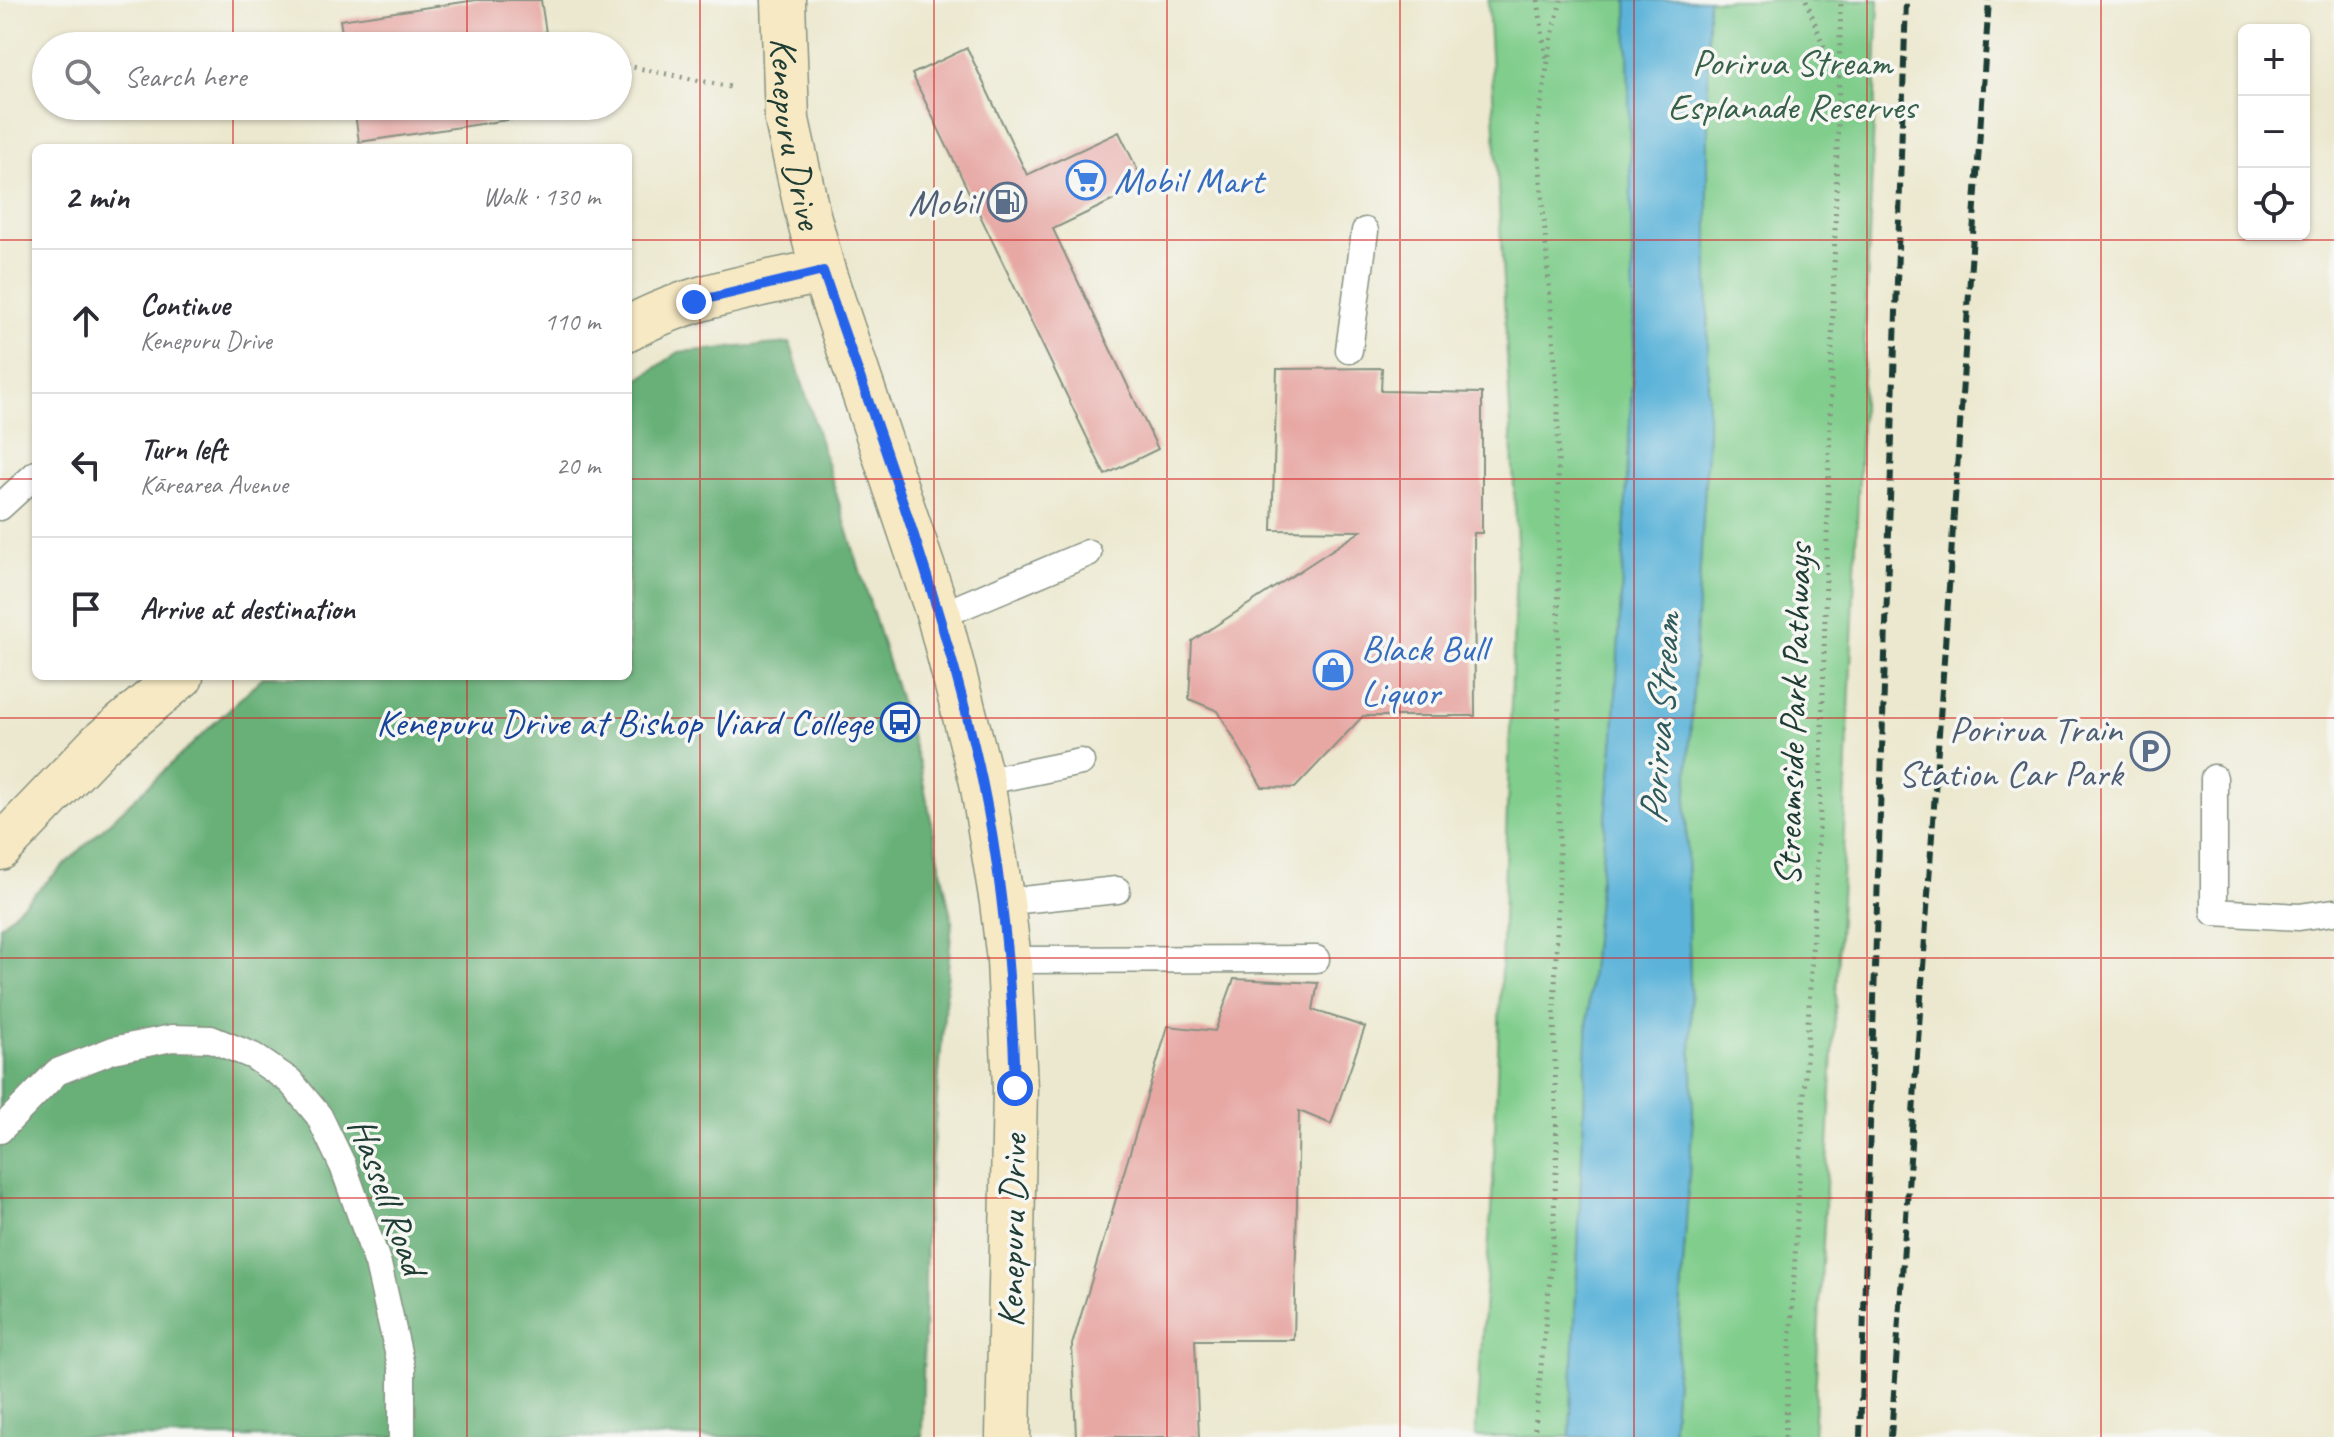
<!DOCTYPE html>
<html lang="en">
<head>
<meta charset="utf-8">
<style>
  :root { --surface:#fff; --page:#f2f2f3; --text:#2b2b33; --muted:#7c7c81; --line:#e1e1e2 }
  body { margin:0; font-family:Caveat,sans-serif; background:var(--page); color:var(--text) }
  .controls { position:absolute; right:24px; top:24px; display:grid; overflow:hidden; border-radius:12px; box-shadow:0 2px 6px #0004 }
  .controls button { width:72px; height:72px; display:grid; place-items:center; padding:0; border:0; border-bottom:2px solid var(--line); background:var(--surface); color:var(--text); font:40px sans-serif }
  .stop { position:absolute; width:24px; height:24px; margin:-18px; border:6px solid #2563eb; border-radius:50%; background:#fff }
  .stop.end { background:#2563eb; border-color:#fff; box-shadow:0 2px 8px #0008 }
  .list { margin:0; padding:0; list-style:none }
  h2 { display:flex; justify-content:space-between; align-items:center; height:104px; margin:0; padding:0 32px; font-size:34px }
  h2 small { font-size:26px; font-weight:400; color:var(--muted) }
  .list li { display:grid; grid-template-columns:52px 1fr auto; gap:24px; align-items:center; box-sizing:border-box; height:144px; padding:0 32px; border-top:2px solid var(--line) }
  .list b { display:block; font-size:30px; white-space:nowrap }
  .list p { margin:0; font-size:26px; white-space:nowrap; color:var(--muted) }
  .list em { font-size:26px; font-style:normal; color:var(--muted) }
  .icon { flex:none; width:44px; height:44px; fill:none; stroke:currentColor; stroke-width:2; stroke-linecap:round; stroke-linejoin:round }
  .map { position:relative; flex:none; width:2334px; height:1437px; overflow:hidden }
  .search { position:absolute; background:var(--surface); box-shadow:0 2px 6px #0004; left:32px; top:32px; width:600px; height:88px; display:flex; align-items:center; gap:20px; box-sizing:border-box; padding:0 28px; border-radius:44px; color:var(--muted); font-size:30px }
  .panel { position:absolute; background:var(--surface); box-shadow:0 2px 6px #0004; left:32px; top:144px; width:600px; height:536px; border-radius:12px }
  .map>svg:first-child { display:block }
</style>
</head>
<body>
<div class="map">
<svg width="2334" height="1437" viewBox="0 0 2334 1437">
  <rect width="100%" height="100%" fill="#f6f6f2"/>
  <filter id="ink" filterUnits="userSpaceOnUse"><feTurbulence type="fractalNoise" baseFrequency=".0125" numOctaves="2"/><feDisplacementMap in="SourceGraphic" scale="16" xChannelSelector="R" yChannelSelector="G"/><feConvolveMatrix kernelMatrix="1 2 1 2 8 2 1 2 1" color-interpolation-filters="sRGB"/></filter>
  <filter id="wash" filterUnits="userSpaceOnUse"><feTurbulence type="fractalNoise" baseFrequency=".006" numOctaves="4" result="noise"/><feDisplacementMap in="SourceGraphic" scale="32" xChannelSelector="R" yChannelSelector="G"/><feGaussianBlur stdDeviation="1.8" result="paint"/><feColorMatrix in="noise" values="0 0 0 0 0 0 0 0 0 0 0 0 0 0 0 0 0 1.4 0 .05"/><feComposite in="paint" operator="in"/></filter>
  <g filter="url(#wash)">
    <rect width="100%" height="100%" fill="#ece8cf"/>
    <!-- green -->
    <path fill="#80cd8c" stroke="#508560" stroke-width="2" d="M1488,0H1627L1634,345L1614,735L1589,992L1570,1437H1475L1493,1183L1517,542Z
      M1708,0H1879L1842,878L1813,1437H1672L1693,1114L1686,808L1708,431Z"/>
    <!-- forest -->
    <path fill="#68b078" stroke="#447656" stroke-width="2" d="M790,343L920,766L952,922L926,1227L922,1437H0V926L264,676H628V387L679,352Z"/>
    <!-- water -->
    <path fill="#5cb3d9" stroke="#3e7886" stroke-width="2" d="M1627,0H1708V431L1686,808L1693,1114L1672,1437H1570L1589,992L1614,735L1634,345Z"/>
    <g id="blocks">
      <!-- building -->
      <path fill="#e7a8a4" d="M477,0H541L548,46H344L340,20Z
        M967,48L1027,175L1119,132L1145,185L1053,229L1158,449L1105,475L912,74Z
        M354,106H539L526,108L528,117L359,142Z
        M1382,368L1381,391L1482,393V533H1474L1475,716H1363L1295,788L1262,787L1218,711L1189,699L1192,641L1361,531L1272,530L1277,369Z
        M1234,979L1318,983L1313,1010L1365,1027L1331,1124L1299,1111L1294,1340H1195L1199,1437H1076L1072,1345L1168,1026L1215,1031Z"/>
    </g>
  </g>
  <g filter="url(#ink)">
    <use href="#blocks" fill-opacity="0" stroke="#869282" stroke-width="2"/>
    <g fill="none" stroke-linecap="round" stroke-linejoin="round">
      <!-- lane casing -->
      <g stroke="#869282" stroke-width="29">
        <path id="lane" d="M1349,350L1365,231
          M0,507L36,474
          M939,616L1088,553
          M2214,778V912L2299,917L2334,912
          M982,782L1081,762
          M1002,902L1117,890
          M1009,960L1316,959
          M0,1130L57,1072L113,1050L172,1038L211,1039L253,1056L290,1081L319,1116L343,1166L378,1264L402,1370V1437"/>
      </g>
      <!-- secondary casing -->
      <g stroke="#869282" stroke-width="47">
        <g id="secondary">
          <path id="s1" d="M783,0L787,120L807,211L823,271L939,616L982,782L1002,902L1009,960L1015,1088L1008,1437"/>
          <path d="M628,329C686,296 758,285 823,271"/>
          <path d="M0,848L100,744L181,676"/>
        </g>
      </g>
      <!-- path -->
      <path stroke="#869282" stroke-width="5" stroke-dasharray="2 6" stroke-linecap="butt" d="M1538,0L1546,60
        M1806,0L1837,81
        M618,64L735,88
        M1534,1437L1552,1257L1557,1150L1554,1017L1559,872L1558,401L1537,129L1552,36L1561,0
        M1785,1437L1820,808L1841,0"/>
      <!-- lane -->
      <use href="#lane" stroke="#fff" stroke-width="26"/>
      <!-- secondary -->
      <use href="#secondary" stroke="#f7e9c3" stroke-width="44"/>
      <!-- rail -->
      <path stroke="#1f3d34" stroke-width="6" stroke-dasharray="12 6" stroke-linecap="butt" d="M1860,1437L1906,0
        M1891,1437L1989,0"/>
    </g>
  </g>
  <g fill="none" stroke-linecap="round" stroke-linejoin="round" filter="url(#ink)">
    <!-- route -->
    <path stroke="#2563eb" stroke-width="10" d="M694,302L823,271C881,439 944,606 982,780C1003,881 1012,985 1015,1088"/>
  </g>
  <!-- grid -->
  <path fill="none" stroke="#d62828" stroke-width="2" stroke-opacity="0.55" d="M233,0V46M467,0V46M700,0V1437M934,0V1437M1167,0V1437M1400,0V1437M1634,0V1437M1867,0V1437M2101,0V1437M233,106V148M467,106V148M0,240H36M628,240H2334M0,479H36M628,479H2334M233,676V1437M467,676V1437M0,718H2334M0,958H2334M0,1198H2334"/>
  <!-- icons -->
  <defs>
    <g id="supermarket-ring" transform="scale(2)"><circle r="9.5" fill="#f6f6f2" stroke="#3f7fe0" stroke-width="1.5"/><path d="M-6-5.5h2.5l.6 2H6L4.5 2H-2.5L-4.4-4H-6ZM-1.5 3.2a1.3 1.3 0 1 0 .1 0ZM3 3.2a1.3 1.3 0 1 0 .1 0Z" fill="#3f7fe0"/></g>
    <g id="fuel-ring" transform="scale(2)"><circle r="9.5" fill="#f6f6f2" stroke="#5c6f8a" stroke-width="1.5"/><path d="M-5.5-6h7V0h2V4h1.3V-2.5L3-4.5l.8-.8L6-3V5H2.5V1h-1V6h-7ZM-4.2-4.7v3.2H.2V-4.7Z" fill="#5c6f8a"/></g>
    <g id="shop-ring" transform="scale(2)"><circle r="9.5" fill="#f6f6f2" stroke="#3f7fe0" stroke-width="1.5"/><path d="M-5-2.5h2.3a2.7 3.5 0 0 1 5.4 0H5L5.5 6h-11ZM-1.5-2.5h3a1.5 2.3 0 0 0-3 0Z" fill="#3f7fe0"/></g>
    <g id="bus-ring" transform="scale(2)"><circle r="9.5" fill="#f6f6f2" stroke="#1a4fb4" stroke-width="1.5"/><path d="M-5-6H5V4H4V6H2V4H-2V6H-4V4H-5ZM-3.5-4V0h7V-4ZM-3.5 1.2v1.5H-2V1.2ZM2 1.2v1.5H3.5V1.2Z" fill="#1a4fb4"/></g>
    <g id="parking-ring" transform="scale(2)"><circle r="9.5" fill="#f6f6f2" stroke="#5c6f8a" stroke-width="1.5"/><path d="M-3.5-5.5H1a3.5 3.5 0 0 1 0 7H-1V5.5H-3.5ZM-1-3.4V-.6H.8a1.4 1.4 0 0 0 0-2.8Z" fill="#5c6f8a"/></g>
  </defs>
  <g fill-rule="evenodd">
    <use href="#supermarket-ring" x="1086" y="180"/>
    <use href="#fuel-ring" x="1007" y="202"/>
    <use href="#shop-ring" x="1333" y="670"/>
    <use href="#bus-ring" x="900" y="722"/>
    <use href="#parking-ring" x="2150" y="751"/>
  </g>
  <g text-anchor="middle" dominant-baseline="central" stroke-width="7" stroke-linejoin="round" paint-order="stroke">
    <!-- park labels -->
    <g font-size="38" fill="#37614a" stroke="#f6f6f2">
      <text x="1792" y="62">Porirua Stream<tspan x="1792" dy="44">Esplanade Reserves</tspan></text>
    </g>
    <!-- street labels -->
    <g font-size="38" fill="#1f3d34" stroke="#f6f6f2">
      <text stroke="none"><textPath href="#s1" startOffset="134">Kenepuru Drive</textPath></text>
      <text transform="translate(1793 715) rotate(-88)">Streamside Park Pathways</text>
      <text transform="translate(388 1196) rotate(70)">Hassell Road</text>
      <text transform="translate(1012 1231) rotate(-89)">Kenepuru Drive</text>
    </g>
    <!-- shop labels -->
    <g font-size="38" fill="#366cbe" stroke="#f6f6f2" text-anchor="start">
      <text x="1114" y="180">Mobil Mart</text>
      <text x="1361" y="648">Black Bull<tspan x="1361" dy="44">Liquor</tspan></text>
    </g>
    <!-- service labels -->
    <g font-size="38" fill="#4e5e75" stroke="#f6f6f2" text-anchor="end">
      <text x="979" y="202">Mobil</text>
      <text x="2122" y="729">Porirua Train<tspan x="2122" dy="44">Station Car Park</tspan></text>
    </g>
    <!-- transit labels -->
    <g font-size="38" fill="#164399" stroke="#f6f6f2" text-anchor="end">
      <text x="872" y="722">Kenepuru Drive at Bishop Viard College</text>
    </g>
    <!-- water labels -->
    <g font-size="40" font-style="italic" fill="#2e5a5d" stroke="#f6f6f2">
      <text transform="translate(1660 719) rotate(-86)">Porirua Stream</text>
    </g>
  </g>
</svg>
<div class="controls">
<button>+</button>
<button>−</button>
<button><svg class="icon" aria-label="locate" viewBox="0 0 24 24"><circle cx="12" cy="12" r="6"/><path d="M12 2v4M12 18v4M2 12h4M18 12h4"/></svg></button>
</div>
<div class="stop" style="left:1015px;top:1088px"></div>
<div class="stop end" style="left:694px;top:302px"></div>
<div class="search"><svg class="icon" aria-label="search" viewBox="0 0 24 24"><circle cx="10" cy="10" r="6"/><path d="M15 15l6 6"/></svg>Search here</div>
<section class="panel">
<h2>2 min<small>Walk · 130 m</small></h2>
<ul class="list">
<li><svg class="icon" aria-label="ahead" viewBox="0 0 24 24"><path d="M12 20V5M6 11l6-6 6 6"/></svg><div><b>Continue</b><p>Kenepuru Drive</p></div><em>110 m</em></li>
<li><svg class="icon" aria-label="left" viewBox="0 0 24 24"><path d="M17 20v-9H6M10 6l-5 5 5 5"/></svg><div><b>Turn left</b><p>Kārearea Avenue</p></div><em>20 m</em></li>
<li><svg class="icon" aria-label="arrive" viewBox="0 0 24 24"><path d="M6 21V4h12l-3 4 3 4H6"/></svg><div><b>Arrive at destination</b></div></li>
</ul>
</section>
</div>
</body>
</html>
